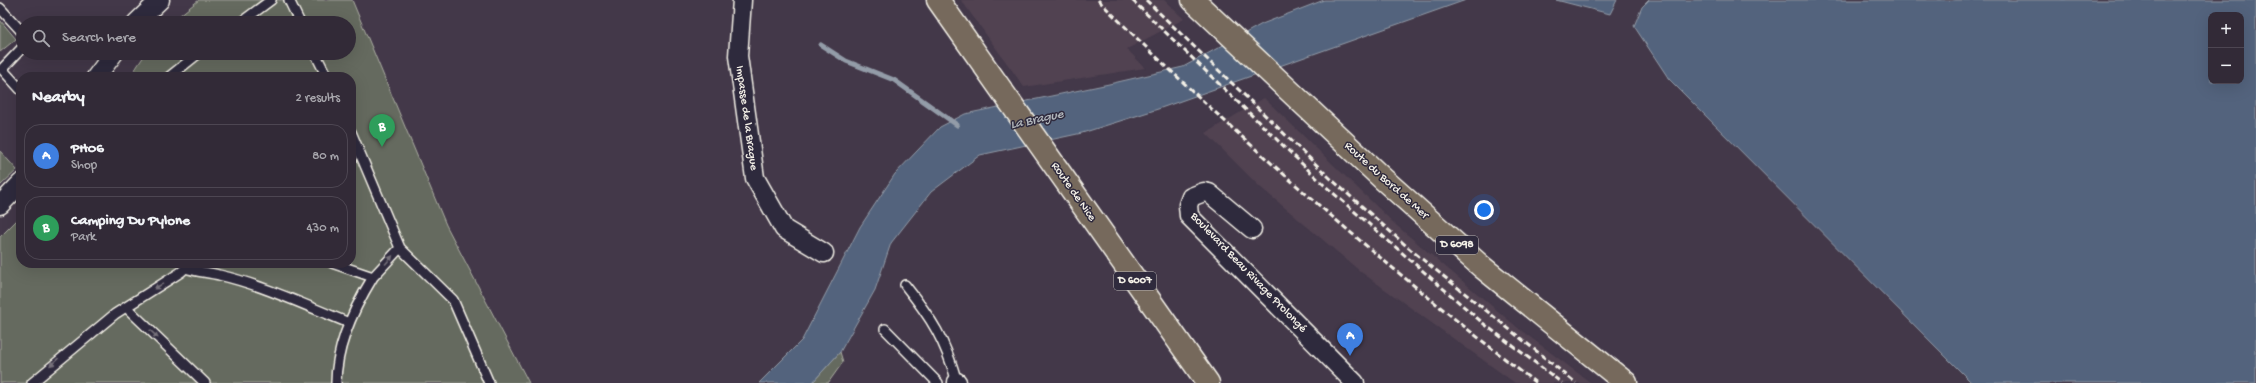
<!DOCTYPE html>
<html lang="en">
<head>
<meta charset="utf-8">
<style>
  :root { --surface:#322a37; --page:#3a323f; --text:#f1f3f6; --muted:#a8a7ad; --line:#4d4652; --accent:#ff9aa2 }
  body { margin:0; font-family:"Gochi Hand",sans-serif; background:var(--page); color:var(--text) }
  .controls { position:absolute; right:12px; top:12px; display:grid; overflow:hidden; border-radius:8px; box-shadow:0 4px 16px #0002 }
  .controls button { width:36px; height:36px; display:grid; place-items:center; padding:0; border:0; border-bottom:1px solid var(--line); background:var(--surface); color:var(--text); font:20px sans-serif }
  .you { position:absolute; left:1484px; top:210px; width:14px; height:14px; margin:-10px; border:3px solid #fff; border-radius:50%; background:#1a73e8; box-shadow:0 0 0 6px #1a73e833 }
  .badge { display:grid; place-items:center; width:26px; height:26px; border-radius:50%; background:var(--accent); color:#fff; font-size:13px; font-weight:700 }
  .pin { position:absolute; translate:-50% -33px; filter:drop-shadow(0 1px 2px #0008) }
  .pin::after { content:''; position:absolute; top:21px; width:14px; height:12px; background:inherit; clip-path:polygon(0 0,100% 0,50% 100%) }
  .list { margin:0; padding:0; list-style:none }
  h2 { display:flex; justify-content:space-between; align-items:center; height:52px; margin:0; padding:0 16px; font-size:17px }
  h2 small { font-size:13px; font-weight:400; color:var(--muted) }
  .list li { display:grid; grid-template-columns:26px 1fr auto; gap:12px; align-items:center; box-sizing:border-box; height:64px; margin:0 8px 8px; padding:0 8px; border:1px solid var(--line); border-radius:16px }
  .list b { display:block; font-size:15px; white-space:nowrap }
  .list p { margin:0; font-size:13px; white-space:nowrap; color:var(--muted) }
  .list em { font-size:13px; font-style:normal; color:var(--muted) }
  .icon { flex:none; width:22px; height:22px; fill:none; stroke:currentColor; stroke-width:2; stroke-linecap:round; stroke-linejoin:round }
  .map { position:relative; flex:none; width:2256px; height:383px; overflow:hidden }
  .search { position:absolute; background:var(--surface); box-shadow:0 4px 16px #0002; left:16px; top:16px; width:340px; height:44px; display:flex; align-items:center; gap:10px; box-sizing:border-box; padding:0 14px; border-radius:22px; color:var(--muted); font-size:15px }
  .panel { position:absolute; background:var(--surface); box-shadow:0 4px 16px #0002; left:16px; top:72px; width:340px; height:196px; border-radius:16px }
  .map>svg:first-child { display:block }
</style>
</head>
<body>
<div class="map">
<svg width="2256" height="383" viewBox="0 0 2256 383">
  <rect width="100%" height="100%" fill="#433849"/>
  <filter id="ink" filterUnits="userSpaceOnUse"><feTurbulence type="fractalNoise" baseFrequency=".025" numOctaves="2"/><feDisplacementMap in="SourceGraphic" scale="8" xChannelSelector="R" yChannelSelector="G"/><feConvolveMatrix kernelMatrix="1 2 1 2 8 2 1 2 1" color-interpolation-filters="sRGB"/></filter>
  <g filter="url(#ink)">
    <!-- built -->
    <path fill="#514251" d="M961,0H1164L1184,19L1127,49L1145,68L1024,87Z
      M1264,98L1397,226L1518,328L1591,383H1515L1361,272L1259,186L1206,133Z"/>
    <!-- green -->
    <path fill="#656b5e" stroke="#acaea3" d="M199,0H352L446,225L529,383H0V237L21,216V263H351V77H130L146,53H349V23H170Z
      M0,20L16,39L0,52Z
      M0,151L17,170L0,186Z
      M840,352L843,362L828,383H812Z"/>
    <!-- water -->
    <path fill="#52637d" stroke="#939ca8" fill-rule="evenodd" d="M1324,0H1466L1158,109L1082,133L980,155L931,192L891,243L875,290L840,352L812,383H759L802,340L860,227L895,174L940,127L965,114L1109,84L1183,67L1262,24Z
      M1556,0H1617L1610,14Z
      M1649,0H2256V383H1972L1669,79L1634,26L1642,7ZM2211,15H2241V81H2211Z"/>
    <g fill="none" stroke-linecap="round" stroke-linejoin="round">
      <!-- stream -->
      <path stroke="#939ca8" stroke-width="5" d="M821,45L846,61L894,80L957,125"/>
      <!-- service casing -->
      <g stroke="#f4f1e8" stroke-width="12">
        <path id="service" d="M289,0L300,23
          M0,8L23,33
          M240,23L271,0
          M315,53L327,77
          M169,77L199,53
          M21,90L2,69L23,47
          M400,248L453,300L489,383
          M332,263L373,277L400,248L351,132
          M186,268C197,272 208,272 219,275C263,285 307,306 349,323
          M905,285C932,319 945,340 957,382L955,383
          M126,307L205,383
          M885,329L938,383
          M32,383L115,314L181,272L191,263
          M336,383C336,346 354,308 373,277"/>
      </g>
      <!-- minor casing -->
      <g stroke="#f4f1e8" stroke-width="21">
        <path id="minor" d="M742,0L738,56L755,178L784,229L824,253
          M136,23L160,0
          M96,77L114,53
          M0,205L21,183
          M1252,229L1209,193L1204,192L1191,197L1188,205L1189,216L1355,383
          M957,382V383"/>
      </g>
      <!-- primary casing -->
      <g stroke="#f4f1e8" stroke-width="25">
        <path id="primary" d="M938,0L1208,383
          M1193,0L1382,178L1482,267L1626,383"/>
      </g>
      <!-- service -->
      <use href="#service" stroke="#2f2a3d" stroke-width="9"/>
      <!-- minor -->
      <use href="#minor" stroke="#2f2a3d" stroke-width="18"/>
      <!-- primary -->
      <use href="#primary" stroke="#76695c" stroke-width="22"/>
      <!-- rail -->
      <path stroke="#f4f1e8" stroke-width="3" stroke-dasharray="6 3" stroke-linecap="butt" d="M1098,0C1236,137 1382,264 1536,383
        M1132,0L1324,185L1484,324L1562,383
        M1146,0L1330,178L1411,250L1576,383"/>
    </g>
    <!-- one-way arrows -->
    <defs><path id="oneway-solid" d="M-6-.8H1V-3.2L6.5 0L1 3.2V.8H-6Z"/></defs>
    <g fill="#747079">
      <use href="#oneway-solid" transform="translate(389 260) rotate(-49)"/>
      <use href="#oneway-solid" transform="translate(159 286) rotate(148)"/>
      <use href="#oneway-solid" transform="translate(154 334) rotate(44)"/>
      <use href="#oneway-solid" transform="translate(54 362) rotate(139)"/>
    </g>
  </g>
  <g text-anchor="middle" dominant-baseline="central" stroke-width="3" stroke-linejoin="round" paint-order="stroke">
    <!-- shield labels -->
    <g fill="#2f2a3d" stroke="#b9b5b5" stroke-width="1">
      <rect x="1436" y="236" width="42" height="18" rx="3"/>
      <rect x="1114" y="272" width="42" height="18" rx="3"/>
    </g>
    <g font-size="11" font-weight="bold" fill="#f4f1e8">
      <text x="1457" y="245">D 6098</text>
      <text x="1135" y="281">D 6007</text>
    </g>
    <!-- street labels -->
    <g font-size="12" fill="#f4f1e8" stroke="#2f2a3d">
      <text transform="translate(746 118) rotate(82)">Impasse de la Brague</text>
      <text transform="translate(1386 181) rotate(42)">Route du Bord de Mer</text>
      <text transform="translate(1073 192) rotate(55)">Route de Nice</text>
      <text transform="translate(1248 273) rotate(46)">Boulevard Beau Rivage Prolongé</text>
    </g>
    <!-- water labels -->
    <g font-size="13" font-style="italic" fill="#b3b8bd" stroke="#2f2a3d">
      <text transform="translate(1037 120) rotate(-12)">La Brague</text>
    </g>
  </g>
</svg>
<div class="controls">
<button>+</button>
<button>−</button>
</div>
<div class="you"></div>
<div class="pin badge" style="left:1350px;top:356px;background:#3f7fe0">A</div>
<div class="pin badge" style="left:382px;top:147px;background:#2e9e5b">B</div>
<div class="search"><svg class="icon" aria-label="search" viewBox="0 0 24 24"><circle cx="10" cy="10" r="6"/><path d="M15 15l6 6"/></svg>Search here</div>
<section class="panel">
<h2>Nearby<small>2 results</small></h2>
<ul class="list">
<li><span class="badge" style="background:#3f7fe0">A</span><div><b>PH06</b><p>Shop</p></div><em>80 m</em></li>
<li><span class="badge" style="background:#2e9e5b">B</span><div><b>Camping Du Pylone</b><p>Park</p></div><em>430 m</em></li>
</ul>
</section>
</div>
</body>
</html>
